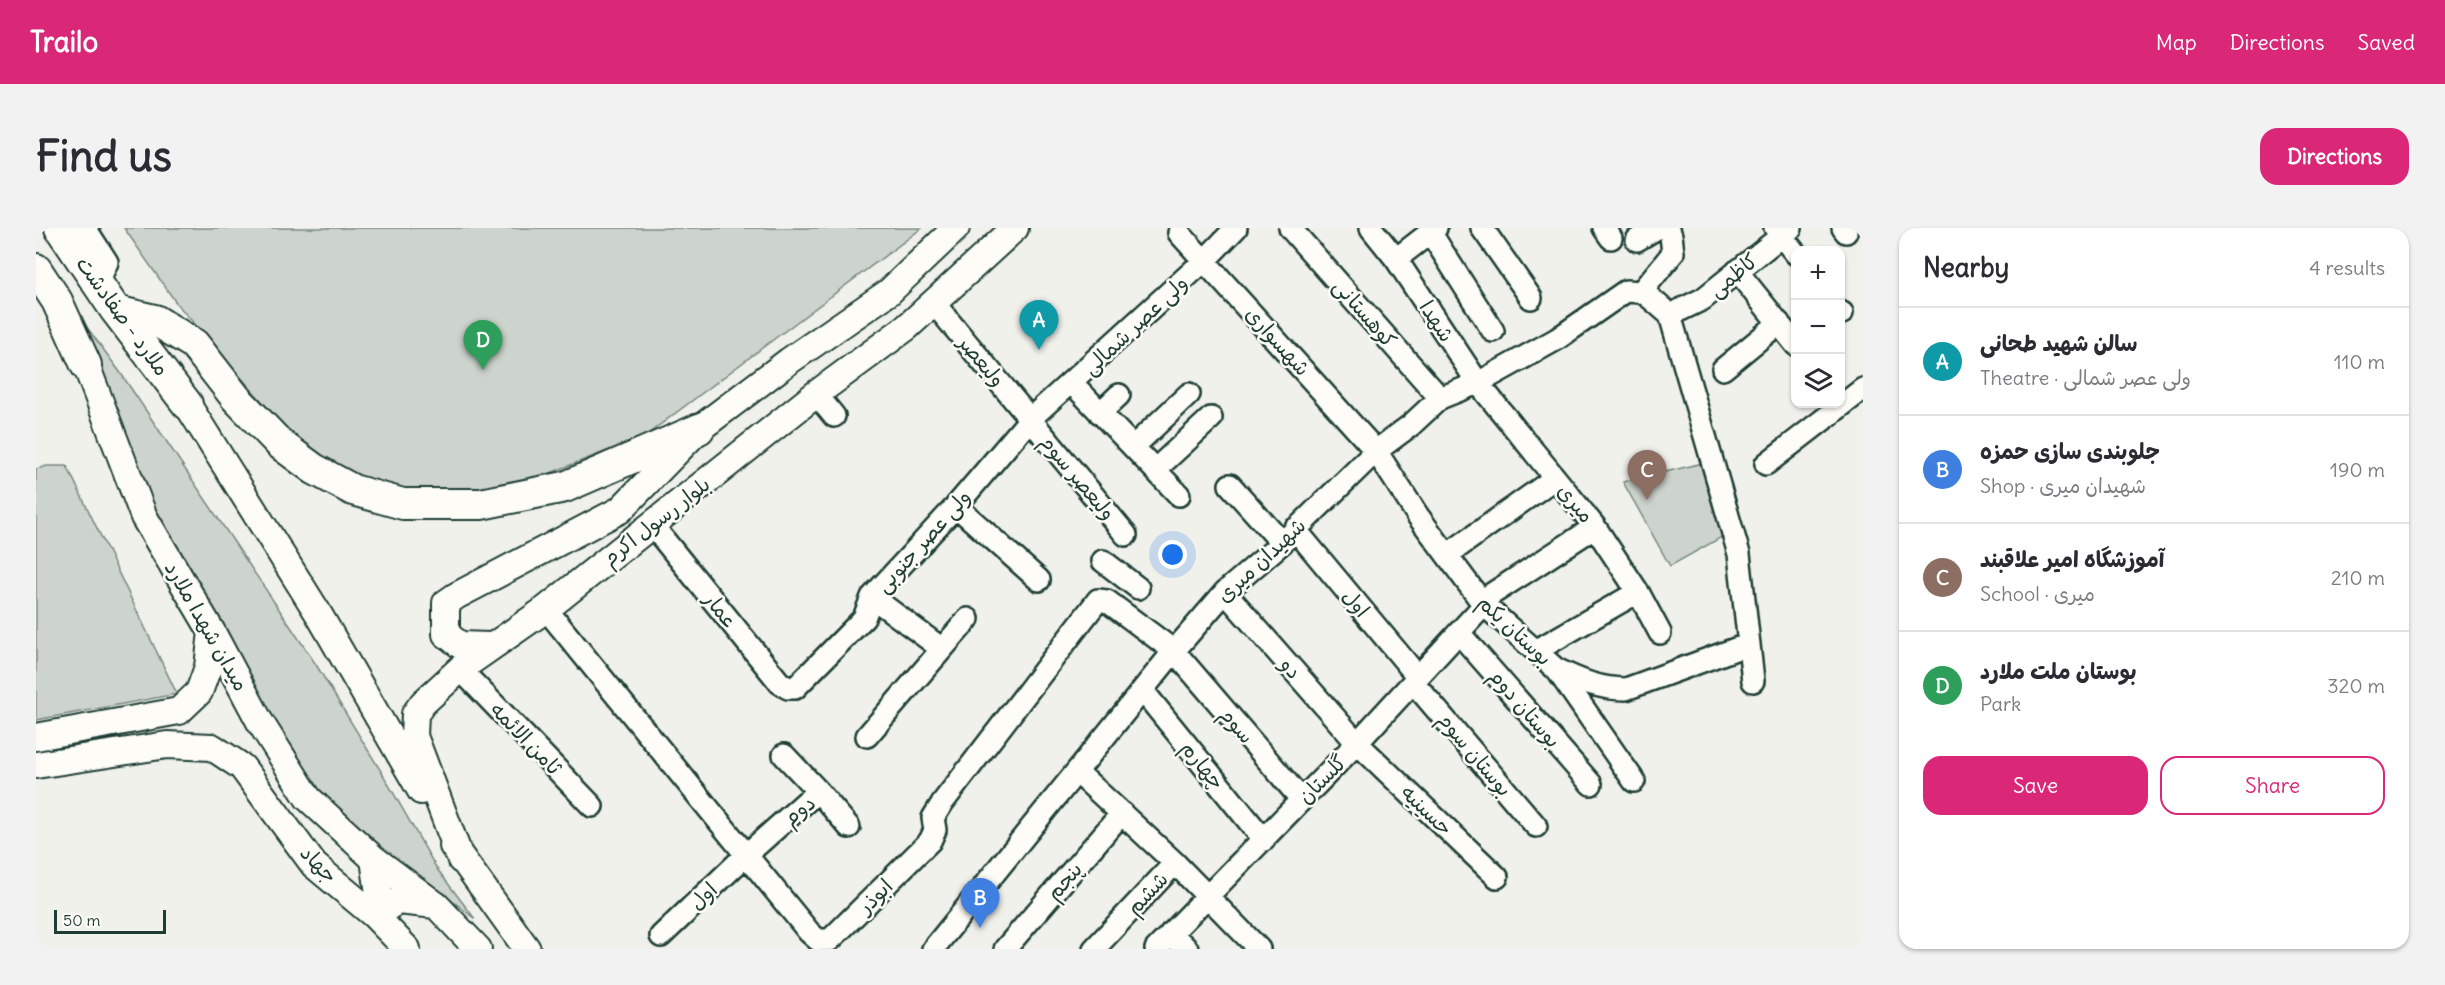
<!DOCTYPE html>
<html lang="en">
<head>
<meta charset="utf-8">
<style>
  :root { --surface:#fff; --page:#f2f2f3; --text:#2b2b33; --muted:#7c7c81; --line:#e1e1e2; --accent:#db2777 }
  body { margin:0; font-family:Delius,"Playpen Sans Arabic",sans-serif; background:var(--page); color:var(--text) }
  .controls { position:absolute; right:18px; top:18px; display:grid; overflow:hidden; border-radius:12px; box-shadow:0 2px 4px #0004 }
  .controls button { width:54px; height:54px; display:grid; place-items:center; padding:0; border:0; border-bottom:2px solid var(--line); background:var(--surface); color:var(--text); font:30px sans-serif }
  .scale { position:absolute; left:18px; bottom:15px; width:112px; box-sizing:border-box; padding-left:6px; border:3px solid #1f3d34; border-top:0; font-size:16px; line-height:21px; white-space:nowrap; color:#1f3d34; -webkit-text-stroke:4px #fdfcf7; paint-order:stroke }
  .you { position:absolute; left:1137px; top:327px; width:21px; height:21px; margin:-15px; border:4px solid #fff; border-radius:50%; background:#1a73e8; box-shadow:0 0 0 9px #1a73e833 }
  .badge { display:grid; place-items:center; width:39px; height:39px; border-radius:50%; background:var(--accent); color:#fff; font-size:20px; font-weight:700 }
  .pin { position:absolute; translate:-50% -50px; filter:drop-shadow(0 2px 3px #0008) }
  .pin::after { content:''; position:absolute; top:32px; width:21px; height:18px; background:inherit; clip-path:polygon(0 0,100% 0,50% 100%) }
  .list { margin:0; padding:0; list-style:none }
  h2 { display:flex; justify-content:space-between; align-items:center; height:78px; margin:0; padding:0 24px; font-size:26px }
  h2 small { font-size:20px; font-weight:400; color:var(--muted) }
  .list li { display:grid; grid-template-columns:39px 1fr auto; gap:18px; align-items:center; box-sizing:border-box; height:108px; padding:0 24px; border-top:2px solid var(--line) }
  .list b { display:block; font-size:22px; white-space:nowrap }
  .list p { margin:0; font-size:20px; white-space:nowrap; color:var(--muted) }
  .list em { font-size:20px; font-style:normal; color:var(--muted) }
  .actions { display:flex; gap:12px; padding:18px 24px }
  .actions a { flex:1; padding:14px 0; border:2px solid var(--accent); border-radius:18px; text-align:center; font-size:21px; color:var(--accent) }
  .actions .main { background:var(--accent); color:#fff }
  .icon { flex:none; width:33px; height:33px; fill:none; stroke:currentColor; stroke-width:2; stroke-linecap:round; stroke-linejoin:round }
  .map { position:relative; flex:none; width:1827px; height:721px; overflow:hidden; border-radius:18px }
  header { display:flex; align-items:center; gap:36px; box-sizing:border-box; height:84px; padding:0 30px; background:var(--accent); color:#fff }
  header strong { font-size:28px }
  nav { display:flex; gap:33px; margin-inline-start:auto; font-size:21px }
  .intro { display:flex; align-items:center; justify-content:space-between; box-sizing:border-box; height:144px; padding:0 36px }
  h1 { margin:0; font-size:42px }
  .button { padding:15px 27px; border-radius:18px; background:var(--accent); color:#fff; font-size:21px; font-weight:700 }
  main { display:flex; gap:36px; padding:0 36px }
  aside { flex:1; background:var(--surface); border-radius:18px; box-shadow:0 2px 4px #0004 }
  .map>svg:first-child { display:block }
</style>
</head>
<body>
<header>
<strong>Trailo</strong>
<nav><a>Map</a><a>Directions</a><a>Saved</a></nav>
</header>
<div class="intro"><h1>Find us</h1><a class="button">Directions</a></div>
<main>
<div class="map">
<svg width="1827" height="721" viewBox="0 0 1827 721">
  <rect width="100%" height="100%" fill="#f0f1eb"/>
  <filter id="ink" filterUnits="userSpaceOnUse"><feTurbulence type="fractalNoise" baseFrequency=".0167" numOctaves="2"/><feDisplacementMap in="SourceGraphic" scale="12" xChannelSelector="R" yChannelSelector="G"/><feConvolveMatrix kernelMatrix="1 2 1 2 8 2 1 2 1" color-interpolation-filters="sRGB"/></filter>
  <g filter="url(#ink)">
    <!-- green -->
    <path fill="#cdd3cd" stroke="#768880" stroke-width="1.5" d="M88,0H886L609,208L481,258L396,270L345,262L271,225L141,76Z
      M36,79L84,144L279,435L346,545L401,641L439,691L394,655L332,615L278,566L114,286Z
      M1667,235L1686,309L1634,338L1587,254Z
      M11,238H31L141,466L0,492V241Z"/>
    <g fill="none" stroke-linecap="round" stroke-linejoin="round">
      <!-- minor casing -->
      <g stroke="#1f3d34" stroke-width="26">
        <path id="minor" d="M49,0L71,34L62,55
          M1254,0L1404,170
          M1335,0L1360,31L1442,155L1559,299L1602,364L1624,405
          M1446,0L1495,70
          M1568,0L1575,10
          M1739,0L1760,26
          M1807,0L1810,4
          M1394,4L1457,103
          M1143,5L1340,223L1382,288L1448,377L1521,442L1598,553
          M1601,12L1621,0
          M1360,31L1400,0
          M1701,43L1760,117
          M1605,64L1637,25L1635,7L1630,0
          M897,74L1090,307
          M1804,84L1806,85
          M1634,87L1703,326L1717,453
          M1634,87L1667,71L1755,0
          M1687,141L1743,95
          M1036,155L1143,267
          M780,166L798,188
          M1064,185L1083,167
          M1097,219L1153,166
          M1730,236L1827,161
          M1119,242L1175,190
          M1194,257L1246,315
          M920,278L1003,352
          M616,297L744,455L752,460H759L828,390L836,369L920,278L994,191L1169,32L1200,0
          M1259,301L1382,449
          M1411,327L1519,250
          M1067,333L1102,360
          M1189,364L1321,515L1461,649
          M836,369L906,421
          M1445,373L1559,299
          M510,381L773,704L782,712H794L894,613L899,602L897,590L907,574L1062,372L1071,373L1138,423L1265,571
          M1423,405L1555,556
          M1501,422L1602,364
          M424,441L556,578
          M1522,442C1545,453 1564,461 1590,461L1713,416
          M1377,454L1500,598
          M1107,463L1228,612
          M831,508L932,391
          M748,527L782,563
          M1041,544L1139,635L1223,721
          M1135,705L1151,721
          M625,708L710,627L782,563L813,599
          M897,721L1138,423L1189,364L1246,315L1340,223L1375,197L1404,170L1442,155L1521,111L1590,63L1605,64L1612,68L1634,87
          M969,721L1086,585
          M1058,721L1139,635
          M1120,721L1321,515L1448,377"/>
      </g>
      <!-- major casing -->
      <g stroke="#1f3d34" stroke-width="30">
        <path id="major" d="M50,137L108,289L176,404L224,494L272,570L338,631L401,678L442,721
          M151,176L282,385L385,563
          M454,418L424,417L410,406V375L420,368L584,282L663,201L753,133L853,64L920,0
          M0,509L143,483L163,464L172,439L176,404
          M0,537L131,517L176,519L206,539L278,637L338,687L371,721
          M417,618L491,721
          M338,631L343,666L338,687
          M425,632L378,508L379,486L387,475L424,441L510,381L780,166L871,99L979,0
          M338,687L362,673L400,677"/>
      </g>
      <!-- highway casing -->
      <g stroke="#1f3d34" stroke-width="34">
        <path id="highway" d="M24,0L80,83L151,176
          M0,41L21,73L50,137
          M80,83L119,92L158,116L200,170L244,216L278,241L317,262L367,276H445L529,259L663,201"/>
      </g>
      <!-- minor -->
      <use href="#minor" stroke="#fdfcf7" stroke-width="21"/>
      <!-- major -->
      <use href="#major" stroke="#fdfcf7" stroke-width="26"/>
      <!-- highway -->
      <use href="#highway" stroke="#fdfcf7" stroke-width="30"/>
    </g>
  </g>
  <g text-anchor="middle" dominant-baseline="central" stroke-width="5" stroke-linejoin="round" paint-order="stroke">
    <!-- street labels -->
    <g font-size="21" fill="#1f3d34" stroke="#fdfcf7">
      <text transform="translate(1697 47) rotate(-39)">کاظمی</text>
      <text transform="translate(1329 85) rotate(49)">کوهستانی</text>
      <text transform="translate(87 88) rotate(54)">ملارد - صفادشت</text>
      <text transform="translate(1401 93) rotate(57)">شهدا</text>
      <text transform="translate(1099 97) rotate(-43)">ولی عصر شمالی</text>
      <text transform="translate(1242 113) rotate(48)">شهسواری</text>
      <text transform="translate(946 133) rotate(50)">ولیعصر</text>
      <text transform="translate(1042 249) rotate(50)">ولیعصر سوم</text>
      <text transform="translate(1540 275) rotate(50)">میری</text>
      <text transform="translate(620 293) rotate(-38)">بلوار رسول اکرم</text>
      <text transform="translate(887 313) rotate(-48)">ولی عصر جنوبی</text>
      <text transform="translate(1225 332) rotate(-43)">شهیدان میری</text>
      <text transform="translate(1320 375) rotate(50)">اول</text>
      <text transform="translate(685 382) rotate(51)">عمار</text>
      <text transform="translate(171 398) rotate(60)">میدان شهدا ملارد</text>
      <text transform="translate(1479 402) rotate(43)">بوستان یکم</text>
      <text transform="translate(1255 440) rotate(49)">دو</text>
      <text transform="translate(1489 480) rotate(49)">بوستان دوم</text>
      <text transform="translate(1201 497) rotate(49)">سوم</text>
      <text transform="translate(490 510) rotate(46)">ثامن الائمه</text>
      <text transform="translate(1439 526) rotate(50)">بوستان سوم</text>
      <text transform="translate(1167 537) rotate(51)">چهارم</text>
      <text transform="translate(1286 551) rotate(-45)">گلستان</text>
      <text transform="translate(763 582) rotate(-38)">دوم</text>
      <text transform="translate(1391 582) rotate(44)">حسینیه</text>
      <text transform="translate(283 636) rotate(46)">جهاد</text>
      <text transform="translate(1028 653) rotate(-49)">پنجم</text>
      <text transform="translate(1111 665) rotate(-47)">ششم</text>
      <text transform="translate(667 668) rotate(-44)">اول</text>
      <text transform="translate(839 668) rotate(-45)">ابوذر</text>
    </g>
  </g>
</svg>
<div class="controls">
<button>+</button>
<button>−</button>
<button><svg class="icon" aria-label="layers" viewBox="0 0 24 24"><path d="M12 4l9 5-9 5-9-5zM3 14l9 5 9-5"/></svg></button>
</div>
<div class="scale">50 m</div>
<div class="you"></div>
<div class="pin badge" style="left:1003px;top:122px;background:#0f9aa8">A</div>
<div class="pin badge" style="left:944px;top:700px;background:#3f7fe0">B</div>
<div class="pin badge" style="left:1611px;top:272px;background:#8d6e63">C</div>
<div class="pin badge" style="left:447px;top:142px;background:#2e9e5b">D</div>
</div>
<aside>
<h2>Nearby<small>4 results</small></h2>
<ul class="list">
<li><span class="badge" style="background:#0f9aa8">A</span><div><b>سالن شهید طحانی</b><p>Theatre · ولی عصر شمالی</p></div><em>110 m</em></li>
<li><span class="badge" style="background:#3f7fe0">B</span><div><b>جلوبندی سازی حمزه</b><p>Shop · شهیدان میری</p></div><em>190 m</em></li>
<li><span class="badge" style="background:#8d6e63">C</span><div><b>آموزشگاه امیر علاقبند</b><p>School · میری</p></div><em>210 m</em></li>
<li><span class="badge" style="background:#2e9e5b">D</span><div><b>بوستان ملت ملارد</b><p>Park</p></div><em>320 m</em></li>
</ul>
<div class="actions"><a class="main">Save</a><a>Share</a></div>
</aside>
</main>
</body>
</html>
